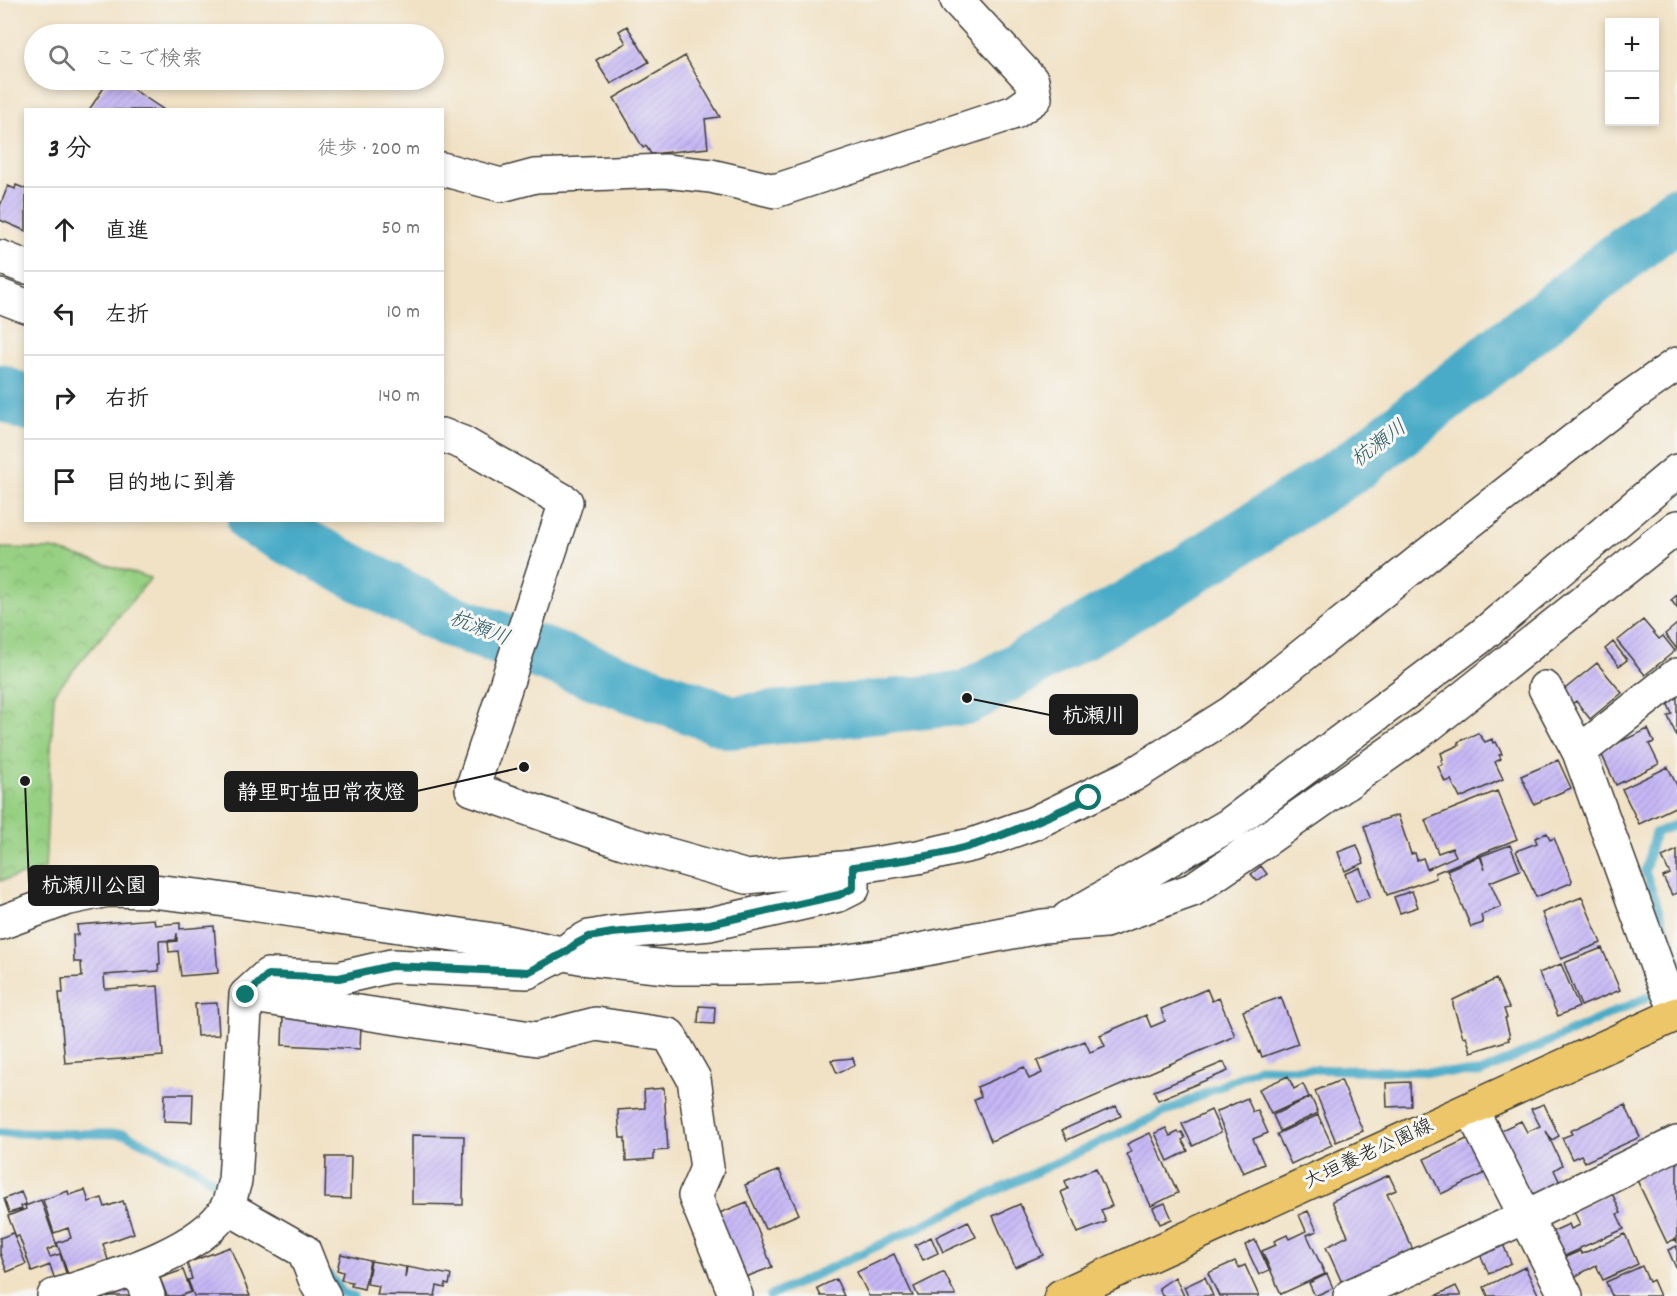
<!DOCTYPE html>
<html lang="ja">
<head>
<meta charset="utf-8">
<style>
  :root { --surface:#fff; --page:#f2f2f2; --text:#222; --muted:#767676; --line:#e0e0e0 }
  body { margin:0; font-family:Dekko,"Klee One",sans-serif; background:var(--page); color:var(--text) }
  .controls { position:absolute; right:18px; top:18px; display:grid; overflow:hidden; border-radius:0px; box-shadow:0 3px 9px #0003 }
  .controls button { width:54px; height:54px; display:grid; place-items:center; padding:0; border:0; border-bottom:2px solid var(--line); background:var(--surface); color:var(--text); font:30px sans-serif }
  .stop { position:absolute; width:18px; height:18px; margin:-14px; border:4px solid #0f766e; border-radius:50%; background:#fff }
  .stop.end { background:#0f766e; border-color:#fff; box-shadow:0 2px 6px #0008 }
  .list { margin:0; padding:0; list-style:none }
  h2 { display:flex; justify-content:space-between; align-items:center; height:78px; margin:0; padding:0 24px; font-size:26px }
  h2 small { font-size:20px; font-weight:400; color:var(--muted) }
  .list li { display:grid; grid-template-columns:39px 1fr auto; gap:18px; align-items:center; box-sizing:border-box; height:84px; padding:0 24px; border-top:2px solid var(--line) }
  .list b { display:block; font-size:22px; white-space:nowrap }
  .list em { font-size:20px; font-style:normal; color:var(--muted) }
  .icon { flex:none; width:33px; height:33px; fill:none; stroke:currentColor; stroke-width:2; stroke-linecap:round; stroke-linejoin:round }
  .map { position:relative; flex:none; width:1677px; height:1296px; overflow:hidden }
  .search { position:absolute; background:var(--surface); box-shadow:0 3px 9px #0003; left:24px; top:24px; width:420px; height:66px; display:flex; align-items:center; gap:15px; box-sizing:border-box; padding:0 21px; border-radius:33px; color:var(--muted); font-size:22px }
  .panel { position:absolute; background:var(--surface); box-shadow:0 3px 9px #0003; left:24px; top:108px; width:420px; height:414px; border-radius:0px }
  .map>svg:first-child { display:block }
</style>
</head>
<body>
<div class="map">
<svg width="1677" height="1296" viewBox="0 0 1677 1296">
  <defs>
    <pattern id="park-crowns" width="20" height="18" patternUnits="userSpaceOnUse" patternTransform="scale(1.5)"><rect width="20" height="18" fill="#97d083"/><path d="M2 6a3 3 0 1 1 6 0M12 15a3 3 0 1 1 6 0" fill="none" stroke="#82b271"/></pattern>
    <pattern id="building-hatch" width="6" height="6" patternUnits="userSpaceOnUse" patternTransform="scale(1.5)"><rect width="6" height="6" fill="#c6b7f6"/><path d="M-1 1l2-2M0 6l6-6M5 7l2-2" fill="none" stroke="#aa9dd2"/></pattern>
  </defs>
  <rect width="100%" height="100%" fill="#f6f6f2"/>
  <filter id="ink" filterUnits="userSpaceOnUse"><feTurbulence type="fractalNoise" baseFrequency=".0167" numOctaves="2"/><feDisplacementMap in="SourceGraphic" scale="12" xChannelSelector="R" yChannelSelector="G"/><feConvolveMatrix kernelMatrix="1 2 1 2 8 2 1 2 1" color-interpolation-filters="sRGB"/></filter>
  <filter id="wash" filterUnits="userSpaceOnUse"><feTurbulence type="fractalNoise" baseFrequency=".008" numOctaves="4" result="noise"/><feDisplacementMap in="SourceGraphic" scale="24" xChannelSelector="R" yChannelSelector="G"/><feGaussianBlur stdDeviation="1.35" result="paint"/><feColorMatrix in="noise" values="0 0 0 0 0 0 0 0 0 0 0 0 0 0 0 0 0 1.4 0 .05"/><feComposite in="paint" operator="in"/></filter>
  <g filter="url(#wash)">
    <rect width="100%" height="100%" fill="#f1e2c6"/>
    <!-- park -->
    <path fill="url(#park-crowns)" stroke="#5a7650" stroke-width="1.5" d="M0,548L53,549L151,578L54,693L45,869L0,881Z"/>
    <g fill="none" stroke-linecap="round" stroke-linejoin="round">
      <!-- stream -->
      <path stroke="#48abc7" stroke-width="9" d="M1677,824L1655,833L1645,871L1677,963
        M0,1133L125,1134L197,1169L225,1191
        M329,1275L343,1293L353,1296
        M770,1296L1259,1068L1480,1073L1656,993L1677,972"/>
      <!-- river -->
      <path stroke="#48abc7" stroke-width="54" d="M0,391L26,404
        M254,520L446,619L731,722L967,698L1169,583L1355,465L1677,213"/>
    </g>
    <g id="blocks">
      <!-- building -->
      <path fill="url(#building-hatch)" d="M627,26L649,62L611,84L596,60L626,43L619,31Z
        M685,56L720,117L705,119L708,148L651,154L646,146L643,148L614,98Z
        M109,80H119L164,110H89Z
        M16,185L26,189V231L0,220V206L8,186L15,189Z
        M1677,595V608L1671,600Z
        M1643,620L1659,639L1663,636L1675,651L1645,675L1617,641Z
        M1677,624V649L1665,634Z
        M1613,642L1627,660L1619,666L1605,649Z
        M1597,663L1622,693L1590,719L1576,701L1572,704L1561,692Z
        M1677,695V737L1668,716L1672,714L1666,700Z
        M1648,729L1654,742L1649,744L1659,764L1616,785L1600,751Z
        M1478,733L1485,742L1492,739L1493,743L1496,742L1502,754L1499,755L1501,759L1495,762L1503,779L1460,798L1451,780L1445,782L1438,766L1443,764L1441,760L1443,759L1441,753L1459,745L1458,742Z
        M1558,760L1571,788L1534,804L1521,776Z
        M1668,767L1677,786V806L1639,824L1622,789Z
        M1497,791L1517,839L1435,873L1436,878L1387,895L1364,826L1398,815L1411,854L1415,853L1417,860L1423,858L1427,869L1456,856L1452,848L1438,853L1425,820Z
        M1547,833L1550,840L1554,838L1572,880L1571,883L1536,897L1516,851L1537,843L1535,838Z
        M1357,845L1364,863L1345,871L1338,852Z
        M1510,845L1520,870L1490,882L1501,907L1481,915L1483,923L1471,927L1447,870L1480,856L1485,870L1481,856Z
        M1677,850V893L1672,895L1663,877L1670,874L1662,857Z
        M1261,866L1267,874L1257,881L1251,874Z
        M1360,868L1370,897L1356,902L1345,874Z
        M1412,891L1418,907L1400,913L1394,897Z
        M1582,897L1601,943L1561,959L1542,913Z
        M154,919L155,925L180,923V929L214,926L218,973L181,976L178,951L169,952L168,942L177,941V933L176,940L159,941L160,964H158L159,971L104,975L105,989L158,986L163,1056L65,1063L59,993H63L62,978L82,977L81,962H74L73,935H78L77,925Z
        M1602,948L1620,990L1581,1006L1564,963Z
        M1561,964L1579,1007L1558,1016L1539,973Z
        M1496,979L1509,1008L1504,1009L1507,1018H1505L1510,1037L1508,1038L1509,1040L1471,1052L1466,1036L1463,1037L1453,1005V1000Z
        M1207,989L1212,1001L1219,998L1235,1036L991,1141L974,1100L981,1097L977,1087L1024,1067L1029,1079L1042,1073L1037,1061L1085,1041L1090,1052L1105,1046L1100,1035L1146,1015L1151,1027L1165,1021L1161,1009Z
        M1281,997L1298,1044L1262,1057L1260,1051L1258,1052L1243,1011Z
        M217,1003L219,1035L197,1036L195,1004Z
        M699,1006L715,1007L714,1024L698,1023Z
        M283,1016L361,1024L360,1049L282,1045Z
        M853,1058L855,1065L837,1073L831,1060Z
        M1224,1062L1228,1071L1158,1100L1154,1091Z
        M1288,1076L1294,1089L1303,1084L1309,1097L1271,1114L1259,1089Z
        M1341,1080L1363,1131L1336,1142L1315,1091Z
        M1410,1082L1411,1106L1387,1107L1386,1083Z
        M664,1088L668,1150L654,1151V1159L626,1161L625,1138H620L618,1110L645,1108L644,1090Z
        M165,1094H193L192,1122L164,1121Z
        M1311,1097L1318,1113L1280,1131L1273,1115Z
        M1247,1098L1253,1112L1258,1111L1268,1133L1253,1139L1264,1164L1243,1173L1216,1112Z
        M1544,1104L1559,1136L1552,1140L1546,1131L1562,1165L1554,1170L1561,1185L1531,1199L1499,1131L1521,1121L1527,1132L1540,1126L1531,1109Z
        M1625,1105L1640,1137L1585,1162L1581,1155L1572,1159L1562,1138L1572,1134L1570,1131Z
        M1116,1106L1121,1116L1067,1140L1062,1130Z
        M1211,1110L1221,1132L1193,1146L1182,1124Z
        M1318,1115L1332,1145L1291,1164L1277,1134Z
        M1166,1128L1170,1136L1178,1132L1179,1133L1182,1132L1185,1138L1182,1140L1188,1151L1168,1161L1155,1133Z
        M1150,1133L1178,1193L1151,1206L1127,1154L1131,1152L1127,1144Z
        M412,1135L464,1136L463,1205L412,1204Z
        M1473,1136L1490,1171L1441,1194L1424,1159Z
        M326,1157H351L350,1199L325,1198Z
        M1677,1158V1242L1675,1239L1667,1243L1636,1178Z
        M1096,1168L1112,1206L1101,1210L1106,1222L1078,1233L1061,1192L1068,1189L1065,1181Z
        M779,1170L799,1214L765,1229L745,1185Z
        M1389,1175L1396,1190L1387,1194L1414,1252L1343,1285L1326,1247L1348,1236L1332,1201Z
        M85,1190L89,1202L102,1198L105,1207L123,1201L134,1233L103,1244L109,1263L69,1277L57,1243L71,1238L68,1228L54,1233L43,1200L68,1191L69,1195Z
        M21,1192L26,1204L21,1206L22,1209L9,1213L4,1199Z
        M1612,1193L1621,1213L1617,1214L1624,1229L1580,1248V1249L1558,1259L1547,1234L1569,1224L1571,1229L1580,1225L1573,1209Z
        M41,1200L57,1246L47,1250L50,1257L60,1254L67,1276L55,1280L50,1265L32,1272L19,1236L16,1237L8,1216L26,1209L25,1206Z
        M747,1202L772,1267L743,1278L717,1214Z
        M1165,1203L1172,1219L1160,1224L1153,1208Z
        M1020,1204L1043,1255L1015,1267L993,1216Z
        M1308,1211L1317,1231L1307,1235L1325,1274L1281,1294L1262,1251L1276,1245L1274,1241L1287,1235L1289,1239L1306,1231L1299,1215Z
        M968,1221L976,1237L943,1252L936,1237Z
        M13,1233L26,1264L7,1272L0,1253V1238Z
        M1625,1234L1638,1264L1603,1280L1596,1265L1569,1280L1559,1260L1580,1251L1582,1254Z
        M931,1237L938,1253L923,1260L915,1245Z
        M1255,1240L1269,1270L1259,1275L1245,1245Z
        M1502,1242L1511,1263L1489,1274L1479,1252Z
        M1677,1246V1270L1668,1250Z
        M230,1247L250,1296H194L188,1280L192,1279L187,1263Z
        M341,1254L370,1261L364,1289L351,1286L352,1282L341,1280L343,1272L337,1270Z
        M894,1254L913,1296H869L857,1272Z
        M371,1261L406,1267L405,1278L407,1267L451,1275L449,1285L445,1284V1288L437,1286L435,1296L377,1295L379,1286L367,1284Z
        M1235,1261L1239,1268L1245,1265L1259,1296H1219L1208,1273Z
        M1642,1266L1649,1282L1653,1280L1660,1296H1612L1606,1282Z
        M1525,1267L1539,1296H1488L1484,1287Z
        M183,1270L191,1292L180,1296H167L160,1278Z
        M944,1272L956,1296H918L914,1287Z
        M1327,1274L1333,1288L1315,1296L1309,1283Z
        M1175,1277L1184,1296H1162L1159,1288Z
        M1205,1277L1213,1296H1188L1184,1287Z
        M836,1279L844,1296H821L817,1288Z
        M1456,1286L1461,1296H1435Z
        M128,1287L131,1296H103Z"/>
    </g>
  </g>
  <g filter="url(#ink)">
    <use href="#blocks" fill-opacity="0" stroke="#3c3a36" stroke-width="1.5"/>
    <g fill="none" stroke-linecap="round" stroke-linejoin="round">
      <!-- minor casing -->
      <g stroke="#3c3a36" stroke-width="36">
        <path id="minor" d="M442,169L501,185L535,176L665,171L711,176L775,191L1015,112L1035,98L1032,81L957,0
          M0,257L26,267
          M0,296L26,306
          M442,435L463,443L566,502L472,789L623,842L747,877L853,867L918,857L975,844L1034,823L1133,775L1231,713L1426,556L1623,402L1677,364
          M1545,688L1579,752L1661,977L1677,1011
          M1579,752L1677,675
          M1068,918L1229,825L1480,637L1677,471
          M0,923L65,899L108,890L152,891L205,897L507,942L590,959L676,968H744L821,965L905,953L1043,926L1105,921L1192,890L1261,843L1429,725L1677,527
          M246,995L537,1039L596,1024L669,1035L694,1079L707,1168L695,1196L736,1296
          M1471,1109L1566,1296
          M227,1207L304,1251L317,1284L324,1296
          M138,1268L148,1296
          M54,1296C102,1280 201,1254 227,1207C231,1200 232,1189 235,1181L246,995L268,975L339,978L391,966L527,972L564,953L576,944L589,937L612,933L710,924L839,895L853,888V867
          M1350,1296L1525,1217L1677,1143"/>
      </g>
      <!-- primary casing -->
      <g stroke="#3c3a36" stroke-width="36">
        <path id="primary" d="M1061,1296L1677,1014"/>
      </g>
      <!-- minor -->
      <use href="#minor" stroke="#fff" stroke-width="33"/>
      <!-- primary -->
      <use href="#primary" stroke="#ecc669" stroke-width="33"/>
    </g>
  </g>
  <g fill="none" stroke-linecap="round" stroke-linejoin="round" filter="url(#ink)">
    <!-- route -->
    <path stroke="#0f766e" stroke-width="8" d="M246,995L268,975L339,978L391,966L528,972L564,953L576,944L589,937L612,933L710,924L839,895L853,888V867C894,861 937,857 977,844C1015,831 1052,815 1089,798"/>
  </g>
  <g text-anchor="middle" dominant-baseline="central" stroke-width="6" stroke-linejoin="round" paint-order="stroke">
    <!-- street labels -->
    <g font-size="20" fill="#1c1c1c" stroke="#f6f6f2">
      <text transform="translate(1369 1155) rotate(-25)">大垣養老公園線</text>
    </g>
    <!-- water labels -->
    <g font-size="21" font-style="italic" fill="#305c69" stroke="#f6f6f2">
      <text transform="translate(1380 445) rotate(-37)">杭瀬川</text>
      <text transform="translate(479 630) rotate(21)">杭瀬川</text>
    </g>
  </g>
  <!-- callouts -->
  <path fill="none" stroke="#1c1c1c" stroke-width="2" d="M967 698L1050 715M524 767L417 791M25 781L29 885"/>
  <g fill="#1c1c1c" stroke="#f6f6f2" stroke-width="2">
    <circle cx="967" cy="698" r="6"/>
    <circle cx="524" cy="767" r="6"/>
    <circle cx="25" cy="781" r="6"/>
  </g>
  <g fill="#1c1c1c" stroke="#1c1c1c" stroke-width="2">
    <rect x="1050" y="695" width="87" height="39" rx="6"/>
    <rect x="225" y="772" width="192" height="39" rx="6"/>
    <rect x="29" y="866" width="129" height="39" rx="6"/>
  </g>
  <g font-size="21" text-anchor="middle" font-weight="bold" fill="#fff">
    <text x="1094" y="722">杭瀬川</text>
    <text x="321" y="799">静里町塩田常夜燈</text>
    <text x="94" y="892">杭瀬川公園</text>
  </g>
</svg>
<div class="controls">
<button>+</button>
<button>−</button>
</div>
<div class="stop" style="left:1089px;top:798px"></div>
<div class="stop end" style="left:246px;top:995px"></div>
<div class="search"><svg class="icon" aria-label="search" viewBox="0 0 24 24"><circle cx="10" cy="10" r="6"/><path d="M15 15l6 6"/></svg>ここで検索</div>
<section class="panel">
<h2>3 分<small>徒歩 · 200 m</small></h2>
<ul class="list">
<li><svg class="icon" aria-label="ahead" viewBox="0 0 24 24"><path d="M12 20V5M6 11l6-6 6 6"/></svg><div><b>直進</b></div><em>50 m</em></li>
<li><svg class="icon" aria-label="left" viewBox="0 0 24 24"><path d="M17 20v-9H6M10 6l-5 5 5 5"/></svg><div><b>左折</b></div><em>10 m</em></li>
<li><svg class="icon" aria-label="right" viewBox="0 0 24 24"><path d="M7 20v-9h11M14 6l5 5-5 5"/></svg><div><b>右折</b></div><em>140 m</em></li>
<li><svg class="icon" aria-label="arrive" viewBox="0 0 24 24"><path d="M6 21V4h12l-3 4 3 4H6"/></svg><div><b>目的地に到着</b></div></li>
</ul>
</section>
</div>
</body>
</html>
